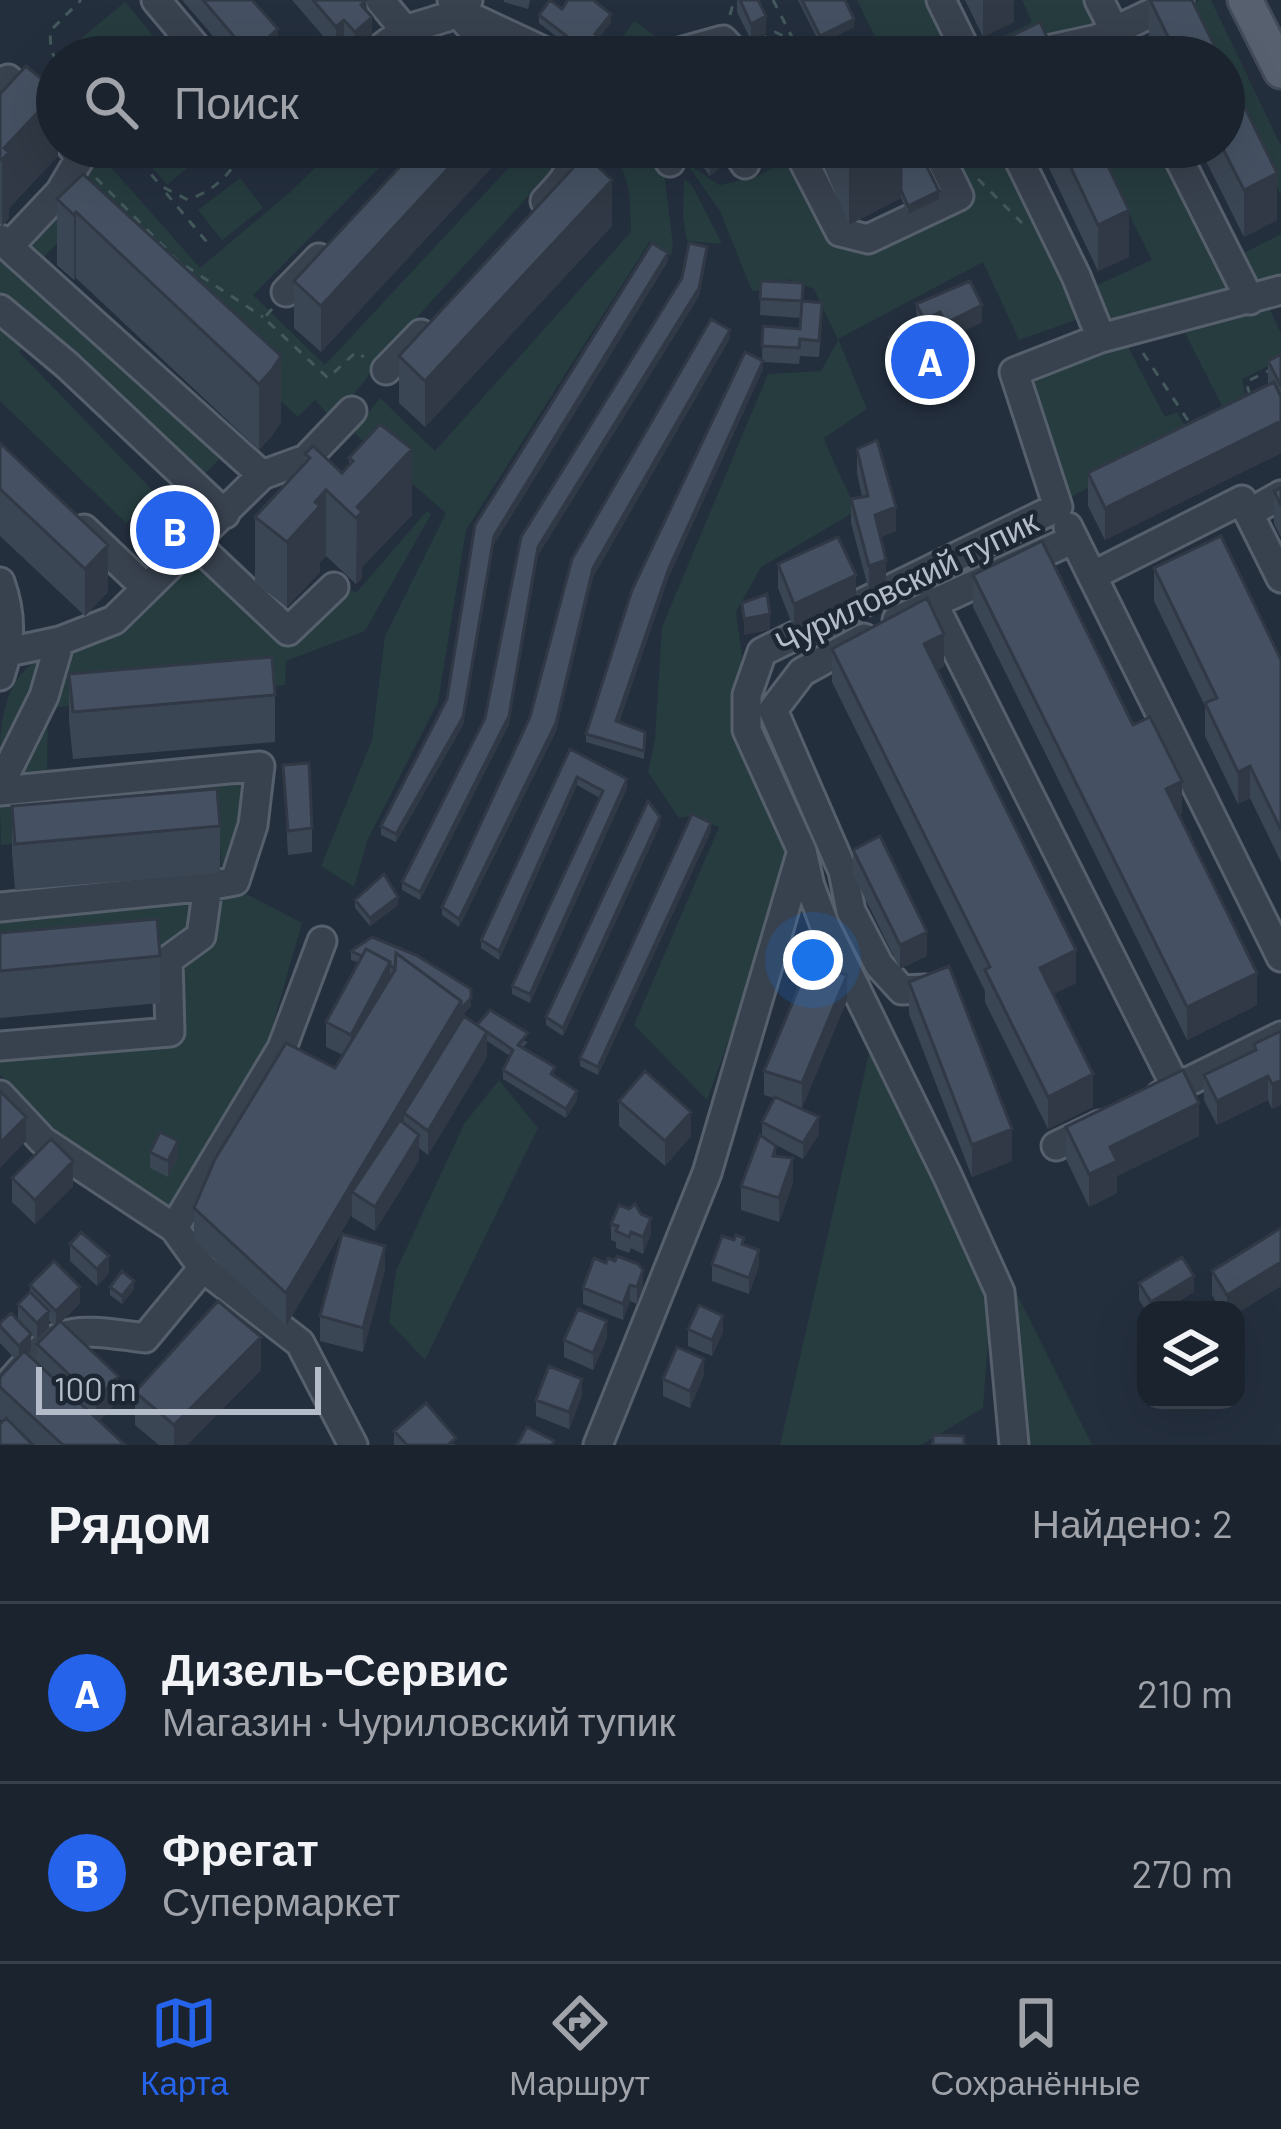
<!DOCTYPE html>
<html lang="ru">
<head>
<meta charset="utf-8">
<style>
  :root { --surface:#1b232e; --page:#282f3a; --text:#f1f3f6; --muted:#a0a4aa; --line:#39404a; --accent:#2563eb }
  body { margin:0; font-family:Barlow,sans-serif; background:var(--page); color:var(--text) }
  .controls { position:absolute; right:36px; bottom:36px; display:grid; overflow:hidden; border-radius:24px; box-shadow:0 12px 48px #0002 }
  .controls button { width:108px; height:108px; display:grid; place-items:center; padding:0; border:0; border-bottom:3px solid var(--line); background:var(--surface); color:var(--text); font:60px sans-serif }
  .scale { position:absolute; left:36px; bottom:30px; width:285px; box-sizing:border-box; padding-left:12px; border:6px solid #b4bcc9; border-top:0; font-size:33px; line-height:42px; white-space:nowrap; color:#b4bcc9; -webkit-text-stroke:9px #1d2633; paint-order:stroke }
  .you { position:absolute; left:813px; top:960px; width:42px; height:42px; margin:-30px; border:9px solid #fff; border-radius:50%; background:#1a73e8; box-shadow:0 0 0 18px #1a73e833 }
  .badge { display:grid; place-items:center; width:78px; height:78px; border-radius:50%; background:var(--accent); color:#fff; font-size:39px; font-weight:700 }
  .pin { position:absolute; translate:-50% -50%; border:6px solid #fff; box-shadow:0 3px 12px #0006 }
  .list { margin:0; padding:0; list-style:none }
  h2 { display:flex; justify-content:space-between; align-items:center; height:156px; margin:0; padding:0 48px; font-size:51px }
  h2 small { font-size:39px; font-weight:400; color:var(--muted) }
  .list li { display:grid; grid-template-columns:78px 1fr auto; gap:36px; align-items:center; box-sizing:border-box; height:180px; padding:0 48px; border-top:3px solid var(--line) }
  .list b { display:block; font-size:45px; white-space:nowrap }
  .list p { margin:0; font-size:39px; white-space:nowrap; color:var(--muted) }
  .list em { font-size:39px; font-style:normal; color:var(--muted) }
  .icon { flex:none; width:66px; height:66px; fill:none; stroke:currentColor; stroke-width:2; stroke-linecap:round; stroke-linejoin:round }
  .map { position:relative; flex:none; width:1281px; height:1445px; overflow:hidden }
  .search { position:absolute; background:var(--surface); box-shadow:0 12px 48px #0002; left:36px; right:36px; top:36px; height:132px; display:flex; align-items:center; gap:30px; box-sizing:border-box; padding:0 42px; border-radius:66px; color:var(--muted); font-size:45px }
  .sheet { height:516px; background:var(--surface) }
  nav { display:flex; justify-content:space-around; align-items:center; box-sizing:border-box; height:168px; border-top:3px solid var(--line); background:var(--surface); font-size:33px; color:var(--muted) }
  nav a { display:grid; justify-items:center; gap:6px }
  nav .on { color:var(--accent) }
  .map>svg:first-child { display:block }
</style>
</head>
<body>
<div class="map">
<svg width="1281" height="1445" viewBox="0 0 1281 1445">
  <rect width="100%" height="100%" fill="#242f3e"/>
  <!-- green -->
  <path fill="#263c3f" d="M857,0H934L955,42L920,57H885Z
    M1022,0H1091L1102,20L1075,34L980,57L976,50L1032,22Z
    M1200,0H1211L1281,146V195L1224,83V57H1211L1186,8Z
    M125,2L171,57H60V56Z
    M634,21L662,41V50L646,57H620L626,51L618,44Z
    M135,147H212L167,185Z
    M336,147H400L253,295L325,365L528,147H552L563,156C508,222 447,281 392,346C371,371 355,396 331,418L315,400L298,417L84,216L42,259L22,245L69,192L95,149L200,268L290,192Z
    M602,147H653L663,164L673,246L671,256L650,241L466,530L438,702L368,839L354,887L321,866L372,740L385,636L446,513L353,432L380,398L435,451L631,232C630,198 632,168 602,147Z
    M946,147H1006L1087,316L1019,340L983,262L838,339L867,409L824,438C833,464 846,485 856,511L761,567L736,612L742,656L736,698L790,856L765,940L707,1100L634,1025L719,827L690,816L679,818L648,772L655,739L662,627L768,374L821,371L838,340L814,289L788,279L778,289L752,291L720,211L687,164L720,185L758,176L784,161L830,244L864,253L972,202Z
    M1096,147H1162L1231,291L1110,326L1093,287L1152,260Z
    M240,178L263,208L222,240L198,210Z
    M684,179L692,185L722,244L687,241L683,217Z
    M1281,234V281L1256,289L1238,256Z
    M0,254L228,450L198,481L0,297Z
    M1270,310L1281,334V360L1242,379L1246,396L1223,408L1185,333Z
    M0,317L27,340L19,352L156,494L126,523L0,401Z
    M1128,347L1165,417L1177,412L1186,428L1169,446L1065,500L1029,393L1039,373Z
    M427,511L431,514L365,631L286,661L285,685L48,708L47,778L8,783L66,647L192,560L290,641L346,586L356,593Z
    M53,651L0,760C0,713 6,672 53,651Z
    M253,772L248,825L223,879L218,827L1,845L0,808L4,800Z
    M237,889L302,923L269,1038L174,1210L68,1142L0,1075V1053L183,1042L178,966L216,892Z
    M199,894L192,930L171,947L0,962V913Z
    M871,1045L992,1288L983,1408L921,1445H780Z
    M499,1080L538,1128L425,1360L389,1322L396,1271L464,1124Z
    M1015,1290L1092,1445H1024Z"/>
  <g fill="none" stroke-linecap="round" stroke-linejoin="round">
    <!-- minor casing -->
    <g stroke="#565f6c" stroke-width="33">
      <path id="minor" d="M156,0L204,57
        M380,0L405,30
        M452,0L456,10L556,57
        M941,0L969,57
        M1099,0L1128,57
        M461,16L483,42L490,57
        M369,57L405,30L447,17L468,0
        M662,57L723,40L739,57
        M1015,57L1097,39L1179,0
        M0,84L8,79L57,128
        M660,147L670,162
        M734,147L745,164
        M796,147L840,232L868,239L959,196L935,147
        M1013,147L1076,276L1101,338
        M1173,147L1250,300
        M545,201C562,183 575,172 570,147
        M0,239L262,475
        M10,245L60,192L80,158L72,147
        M286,292L319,258
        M0,309L67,365L225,514
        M386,370L421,334
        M1249,513L1281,495
        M1068,527L1281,957
        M84,529L146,588
        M196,544L288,631L334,587
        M1092,576L1242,500L1281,578
        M0,582C12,615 11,643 0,676
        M932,601L1176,1087
        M897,620L1074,539
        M864,638L802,672L773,710L843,871L851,911L879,965L902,990L926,989
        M8,652L60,641L114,620L262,475L306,459L352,411
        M0,785L44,696L60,641
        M0,791L260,766L253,825L235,881L208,886
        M0,907L208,886L201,936L168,960L170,1032L0,1046
        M0,1095L43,1141L174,1228L203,1268L300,1343L353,1445
        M1161,1095L1281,1036
        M1056,1146L1100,1125
        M174,1228L282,1048L322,941
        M0,1394C58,1327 58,1326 145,1338L203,1268
        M598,1445L707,1173L801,854
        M1014,1445L1000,1292L947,1175L825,926L810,886L802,851L747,730V695L762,652L1058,507L1014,372L1101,338L1281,290"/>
    </g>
    <!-- major casing -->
    <g stroke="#414a57" stroke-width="39">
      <path id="major" d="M1245,0L1281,71"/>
    </g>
    <!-- path -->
    <path stroke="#44595c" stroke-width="3" stroke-dasharray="9 9" stroke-linecap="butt" d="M773,0L793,39
      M730,15L734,0
      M758,40L775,32L815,51L864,49L873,57
      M57,61L51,51L50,31L81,0
      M128,147L161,186L188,200C225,185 226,173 250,147
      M239,158L241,147
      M96,178L178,261L263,317
      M978,179L1022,223
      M166,193L211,247
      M272,309L264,318L328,378L356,352L364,357
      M1143,353L1191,425
      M1250,395L1246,382L1268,371"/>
    <!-- minor -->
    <use href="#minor" stroke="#38414e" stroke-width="27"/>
    <!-- major -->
    <use href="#major" stroke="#56606e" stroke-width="33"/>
  </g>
  <!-- wall -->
  <path fill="#3b4654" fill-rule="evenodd" d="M182,0H252L278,54L274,57H231Z
    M292,0H366L372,42L355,56L344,44L336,51Z
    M504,0H530L528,9L504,2Z
    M737,0H758L766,33L751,40L737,12Z
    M798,0H845L854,27L820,44Z
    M965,0H1014V22L983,37Z
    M1149,0L1220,57H1155L1149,46Z
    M562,9L611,22L599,38L609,53L606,57H583L539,23V15Z
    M1009,37L1056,57H1009Z
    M0,94L58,147V156L9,208V218L2,226L0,223Z
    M507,147V151L321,352L294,328V281Z
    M688,147H722V152L720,155L722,166L710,176Z
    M811,147H917L939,199L908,214L901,198L849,225L820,157L816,159Z
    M1039,147H1099L1129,257L1098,271Z
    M1199,147H1224L1277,220L1244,237Z
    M57,199L281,356V422L271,437L259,450L76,278L74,280L57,265Z
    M612,226L425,427L399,403V356Z
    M707,255L699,296L538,555L509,724L420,900L402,890V882L485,718L521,537Z
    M668,261L494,544L463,725L396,842L381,835V826L447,699L475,525Z
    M761,281L803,301L822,319L819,357L800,356L799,364L763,362V369L669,576L619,722L645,732L644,759L586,742V734L762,360L763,326L800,329L801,318L760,315Z
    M916,304L982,322L946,340L940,329L928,335L939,365L907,380L889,345V337L917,322Z
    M730,338L593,577L556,731L459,927L442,915V907L530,717L572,559Z
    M1281,354V453L1105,540L1088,506V473L1268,384V361Z
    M0,443L108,592L85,616L0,536Z
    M857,449L896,531L881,537L886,584L869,591L851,523V499L862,497L857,473Z
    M305,454L342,473L349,466V458L412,515L362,567V578L356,584L326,556L320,562V572L287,607L255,583V517L305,463Z
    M1281,488V537L1274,524V491Z
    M151,519L199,524L172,555L151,536Z
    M778,564L856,599L794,629L778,588Z
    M1154,568L1281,660V862L1250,798L1238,804L1205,736V706L1154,601Z
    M973,575L1133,725L1182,813L1178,815L1257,1005L1187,1040L973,607Z
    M832,649L944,666L937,670L1076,983L1053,994L1093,1107L1048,1129L985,1002V991L832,682Z
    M69,674L275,695V742L73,759L69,721Z
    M570,749L627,788L530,1003L512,994V986L600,798L577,785L499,960L481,948V940Z
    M283,765L312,828V852L288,855Z
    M12,806L220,826V873L15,890L12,853Z
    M660,825L563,1036L546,1025V1017Z
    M711,831L598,1075L580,1066V1058Z
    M853,850L927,956L900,969L853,874Z
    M355,900L398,905L370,926L355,908Z
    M0,933L160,956V1003L0,1018Z
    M351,951L471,989V1006L461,1017V1022L528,1042L523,1047L555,1075L577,1100L566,1118L503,1079V1070L510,1056L487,1041V1057L428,1155L419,1148V1160L375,1231L352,1217V1214L286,1326L194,1240V1208L335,1068L343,1055L326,1047V1022L358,962L351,960Z
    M909,982L1012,1161L972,1177L909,1014Z
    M847,1000L802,1108L787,1103L819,1134L803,1159L774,1144L776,1156L793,1183L779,1222L741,1210V1186L762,1137V1122L774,1098L764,1095V1071Z
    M1281,1031V1105L1272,1109L1268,1100L1217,1125L1204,1100V1075L1254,1051V1044Z
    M619,1101L691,1136L665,1166L619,1126Z
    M1066,1127L1199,1136L1117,1176V1193L1089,1207L1066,1159Z
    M150,1152L178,1157L168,1177L150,1168Z
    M12,1178L73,1186L35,1224L12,1202Z
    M611,1224L651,1234L643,1254L631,1248L629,1253L616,1248V1242L611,1240Z
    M70,1244L109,1273L97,1286L70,1261Z
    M744,1244L759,1266L749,1294L712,1281V1264Z
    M594,1258L643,1287L637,1304L630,1301L623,1320L583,1304V1288Z
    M385,1270L363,1352L320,1341V1316Z
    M1212,1271L1281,1286L1236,1314V1310H1221L1212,1295Z
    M1139,1283L1194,1292L1165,1310L1146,1311L1139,1300Z
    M30,1285L80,1303L61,1322L118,1401L99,1421L125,1445H0L2,1421L0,1419V1377L16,1360L0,1343V1323L18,1320V1304L30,1292ZM49,1321L55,1326L37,1344V1364L27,1354L31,1350V1334L37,1340L49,1327Z
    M110,1287L134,1289L122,1304L110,1295Z
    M688,1329L723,1332L712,1356L688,1346Z
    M607,1338L593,1370L564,1357V1340Z
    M261,1370L187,1445H159L135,1425V1392Z
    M704,1375L690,1408L663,1396V1379Z
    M582,1395L569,1429L536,1416V1400Z
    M394,1431L456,1445H394Z"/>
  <!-- shaded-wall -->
  <path fill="#303945" d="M983,0H1014V22L983,37Z
    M366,1V22L372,17V42L355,56V32L361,5Z
    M611,14V22L595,43V34Z
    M766,16V33L751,40V24Z
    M854,19V27L820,44V36Z
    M344,20V44L336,51V27Z
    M278,29V54L274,57H249V54Z
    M57,92L58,156L9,208V218L2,226V160L4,148Z
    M468,147H507V151L321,352V306Z
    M872,147H901V198L849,225V159Z
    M722,158V166L710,176V167Z
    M1277,173V220L1244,237V190Z
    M612,180V226L425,427V381Z
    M939,191V199L908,214V206Z
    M1129,210V257L1098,271V225Z
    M76,212V278L74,280V215Z
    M707,247L699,296L538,555L509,724L420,900V892L509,716L538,547Z
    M668,253V261L494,544L463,725L396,842V834L463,717L494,536Z
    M982,305V322L946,340V323Z
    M940,312V329L925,337V320Z
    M730,330V338L593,577L556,731L459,927V919L593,568Z
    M281,356V422L271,437L259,450V384Z
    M939,356V365L907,380V372Z
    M763,361V369L669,576L616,729V721L669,568Z
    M1281,421V453L1105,540V508Z
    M412,449V515L362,567V578L356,584L357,507Z
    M326,490V556L320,562V572L287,607V542L315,502Z
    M199,507V524L172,555V538Z
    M896,507V531L875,539V515Z
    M108,545V592L85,616V569Z
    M886,560V584L869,591V566Z
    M856,575V599L794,629V604Z
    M770,614V630L744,635V619Z
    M944,634V666L924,676V644Z
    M1250,766V798L1238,804V772Z
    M577,777V785L499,960V951Z
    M627,779V788L530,1003V994Z
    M1182,781V813L1166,822V789Z
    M660,817V825L563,1036V1028Z
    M711,823V831L598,1075V1067Z
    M398,897V905L370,926V918Z
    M927,932V956L900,969V945Z
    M1076,950V983L1040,1001V968Z
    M390,962V987L351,1060V1035Z
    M1257,973V1005L1187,1040V1007Z
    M847,975V1000L802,1108V1083Z
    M471,998V1006L461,1017V1034L404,1113V1128L352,1192V1214L286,1326V1293L461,1001Z
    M487,1032V1057L428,1155V1131Z
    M1093,1074V1107L1048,1129V1097Z
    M1268,1076V1100L1217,1125V1101Z
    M1281,1080V1105L1272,1109V1084Z
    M577,1091V1100L566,1118V1109Z
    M1199,1103V1136L1117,1176V1193L1089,1207V1174L1110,1147Z
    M691,1112V1136L665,1166V1141Z
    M26,1117V1141L0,1168V1143Z
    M819,1117V1134L803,1159V1143Z
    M1012,1129V1161L972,1177V1145Z
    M419,1135V1160L375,1231V1207Z
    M178,1141V1157L168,1177V1161Z
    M793,1158V1183L779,1222V1198Z
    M73,1161V1186L35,1224V1200Z
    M651,1218V1234L643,1254V1237Z
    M385,1246V1270L363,1352V1328Z
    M759,1250V1266L749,1294V1278Z
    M109,1256V1273L97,1286V1269Z
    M1281,1262V1286L1236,1314V1310H1227V1295Z
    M643,1270V1287L637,1304V1287Z
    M1194,1276V1292L1165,1310H1151V1302Z
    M134,1281V1289L122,1304V1296Z
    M630,1285V1301L623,1320V1304Z
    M80,1287V1303L56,1327V1311Z
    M49,1311V1327L37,1340V1323Z
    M723,1316V1332L712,1356V1340Z
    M607,1321V1338L593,1370V1353Z
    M31,1334V1350L19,1362V1346Z
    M261,1337V1370L187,1445H174V1425Z
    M704,1359V1375L690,1408V1391Z
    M118,1376V1401L96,1425V1400Z
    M582,1379V1395L569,1429V1412Z"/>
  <!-- building -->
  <path fill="#455162" stroke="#303945" stroke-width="3" d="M203,0H252L278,29L249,54Z
    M313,0H366L361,5L372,17L355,32L344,20L336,27Z
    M550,0L562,9L568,0H593L611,14L595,34L609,45L600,57H594L539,15Z
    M740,0H758L766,16L751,24Z
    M802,0H845L854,19L820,36Z
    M1150,0H1192L1220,57H1178Z
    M1040,22L1056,57H1018L1009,37Z
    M1224,65L1277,173L1244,190L1222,147H1224Z
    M26,66L57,92L4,148L9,152L2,160L0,157V94Z
    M418,147H468L321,306L294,281Z
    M694,147H719L717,149L722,158L710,167Z
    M843,147H872L849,159Z
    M901,147H917L939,191L908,206L901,190Z
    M1061,147H1099L1129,210L1098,225Z
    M585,155L612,180L425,381L399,356Z
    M83,174L281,356L271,371L259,384L76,212L74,215L57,199Z
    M652,243L668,253L494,536L463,717L396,834L381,826L447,699L475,525Z
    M689,243L707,247L699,288L538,547L509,716L420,892L402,882L485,718L521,537L682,278Z
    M761,281L803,283L802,301L822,303L819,341L800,339L799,348L762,346L763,326L800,329L802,301L760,299Z
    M970,281L982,305L946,323L940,312L925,320L916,304Z
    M711,319L730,330L593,568L556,723L459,919L442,907L530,717L572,559Z
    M921,321L939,356L907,372L889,337Z
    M745,352L763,361L669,568L616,721L645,732L644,751L586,734L632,590Z
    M1281,354V386L1268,361Z
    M1274,382L1281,397V421L1105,508L1088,473Z
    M380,424L412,449L357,507L362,512L356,518L326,490L315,502L320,506L287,542L255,517L310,458L305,454L313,446L342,473L353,461L349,458Z
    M877,440L896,507L875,515L886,560L869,566L851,499L868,496L857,449Z
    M0,443L108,545L85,569L0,489Z
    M178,488L199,507L172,538L151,519Z
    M1281,488V505L1274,491Z
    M1221,536L1281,660V830L1250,766L1238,772L1205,703L1217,698L1154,568Z
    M838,537L856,575L794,604L778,564Z
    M1042,541L1133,725L1150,717L1182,781L1166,789L1257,973L1187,1007L973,575Z
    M767,594L770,614L744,619L742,603Z
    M927,598L944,634L924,644L1076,950L1040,968L1093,1074L1048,1097L985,970L990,967L832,649Z
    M272,657L275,695L73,712L69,674Z
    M570,749L627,779L530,994L512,986L603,791L577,777L499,951L481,940Z
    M309,763L312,828L288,831L283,765Z
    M217,789L220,826L15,844L12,806Z
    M648,801L660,817L563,1028L546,1017Z
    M692,814L711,823L598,1067L580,1058Z
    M880,836L927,932L900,945L853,850Z
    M384,874L398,897L370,918L355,900Z
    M157,919L160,956L0,971V933Z
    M372,937L416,955L471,989V998L461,1009V1001L396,953L395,968L390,966V962L366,949L362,956L351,951Z
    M366,949L390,962L351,1035L326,1022Z
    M396,953L461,1001L286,1293L194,1208L215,1159L286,1043L335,1068L395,970Z
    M809,963L847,975L802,1083L764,1071Z
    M949,966L1012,1129L972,1145L909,982Z
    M490,1010L528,1033L518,1045L555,1067L551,1074L577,1091L566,1109L503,1070L513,1050L477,1025Z
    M464,1016L487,1032L428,1131L404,1113Z
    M1281,1031V1080L1272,1084L1268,1076L1217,1101L1204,1075L1256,1050L1254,1044Z
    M1183,1070L1199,1103L1110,1147L1117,1161L1089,1174L1066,1127Z
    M645,1071L691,1112L665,1141L619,1101Z
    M1,1092L26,1117L0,1143V1094Z
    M775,1097L819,1117L803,1143L762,1122Z
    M400,1120L419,1135L375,1207L352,1192Z
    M160,1132L178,1141L168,1161L150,1152Z
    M760,1135L776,1146L773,1156L793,1158L779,1198L741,1186Z
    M51,1139L73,1161L35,1200L12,1178Z
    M635,1204L641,1214L651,1218L643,1237L631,1232L629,1237L616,1231L618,1226L611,1224L619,1205L629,1209Z
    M1281,1228V1262L1227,1295L1212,1271Z
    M81,1232L109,1256L97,1269L70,1244Z
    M342,1234L385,1246L363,1328L320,1316Z
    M736,1235L744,1238L742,1244L759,1250L749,1278L712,1264L722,1236L734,1240Z
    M617,1256L638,1264L643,1270L637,1287L630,1285L623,1304L583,1288L594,1258L606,1263L608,1258L615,1261Z
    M1182,1257L1194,1276L1151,1302L1139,1283Z
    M54,1261L80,1287L56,1311L30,1285Z
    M122,1271L134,1281L122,1296L110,1287Z
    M30,1292L49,1311L37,1323L18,1304Z
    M218,1301L261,1337L174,1425L135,1392Z
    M699,1305L723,1316L712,1340L688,1329Z
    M578,1309L607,1321L593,1353L564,1340Z
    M11,1313L31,1334L19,1346L0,1326V1323Z
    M60,1321L118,1376L96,1400L37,1344Z
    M677,1347L704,1359L690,1391L663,1379Z
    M24,1351L125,1445H63L0,1387V1377Z
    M549,1366L582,1379L569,1412L536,1400Z
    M426,1403L456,1438L448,1445H407L394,1431Z
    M6,1418L33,1445H0V1424Z
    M527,1427L554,1441L552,1445H517Z
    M933,1435L964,1436V1445H933Z"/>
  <g text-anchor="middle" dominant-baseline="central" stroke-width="9" stroke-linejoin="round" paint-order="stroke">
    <!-- street labels -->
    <g font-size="33" fill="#b4bcc9" stroke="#1d2633">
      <text transform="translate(906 581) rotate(-26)">Чуриловский тупик</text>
    </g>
  </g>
</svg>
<div class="controls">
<button><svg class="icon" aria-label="layers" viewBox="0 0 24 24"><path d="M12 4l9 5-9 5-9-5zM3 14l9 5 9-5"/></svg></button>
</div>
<div class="scale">100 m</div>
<div class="you"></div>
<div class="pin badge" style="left:930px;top:360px">A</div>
<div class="pin badge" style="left:175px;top:530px">B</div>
<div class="search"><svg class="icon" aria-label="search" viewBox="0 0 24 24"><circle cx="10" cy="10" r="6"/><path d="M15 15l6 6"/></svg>Поиск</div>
</div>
<section class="sheet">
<h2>Рядом<small>Найдено: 2</small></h2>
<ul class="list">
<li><span class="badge">A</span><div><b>Дизель-Сервис</b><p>Магазин · Чуриловский тупик</p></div><em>210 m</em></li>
<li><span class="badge">B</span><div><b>Фрегат</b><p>Супермаркет</p></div><em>270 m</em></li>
</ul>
</section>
<nav>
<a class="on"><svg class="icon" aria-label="map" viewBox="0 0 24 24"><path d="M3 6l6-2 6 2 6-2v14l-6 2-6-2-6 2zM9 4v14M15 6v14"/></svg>Карта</a>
<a><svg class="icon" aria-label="directions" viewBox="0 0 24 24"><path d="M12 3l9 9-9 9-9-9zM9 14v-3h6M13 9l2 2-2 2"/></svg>Маршрут</a>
<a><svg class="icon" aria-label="saved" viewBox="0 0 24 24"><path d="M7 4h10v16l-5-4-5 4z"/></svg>Сохранённые</a>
</nav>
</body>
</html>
